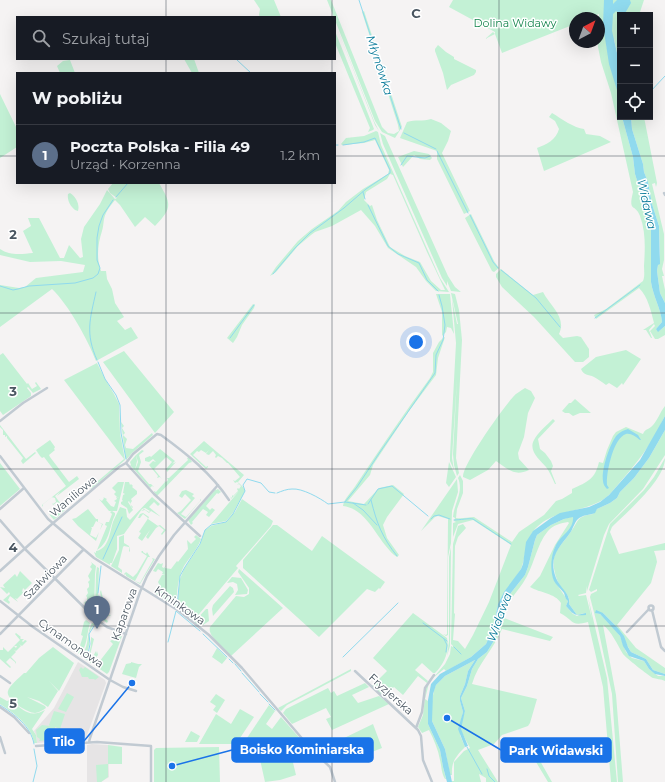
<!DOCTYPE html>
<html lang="pl">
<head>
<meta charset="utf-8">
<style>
  :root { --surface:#171b24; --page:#20242c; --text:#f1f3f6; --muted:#9ea1a6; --line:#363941; --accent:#1a73e8 }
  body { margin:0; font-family:Montserrat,sans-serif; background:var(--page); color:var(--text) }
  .controls { position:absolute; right:12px; top:12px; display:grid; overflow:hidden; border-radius:0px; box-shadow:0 4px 16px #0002 }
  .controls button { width:36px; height:36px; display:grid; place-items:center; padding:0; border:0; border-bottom:1px solid var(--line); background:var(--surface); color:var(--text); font:20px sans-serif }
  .compass { position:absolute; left:569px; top:12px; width:36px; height:36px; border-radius:50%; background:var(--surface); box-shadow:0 4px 16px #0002; rotate:41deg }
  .you { position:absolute; left:416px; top:342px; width:14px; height:14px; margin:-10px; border:3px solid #fff; border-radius:50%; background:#1a73e8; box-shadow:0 0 0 6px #1a73e833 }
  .badge { display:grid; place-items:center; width:26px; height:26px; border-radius:50%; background:var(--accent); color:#fff; font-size:13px; font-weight:700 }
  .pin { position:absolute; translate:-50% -33px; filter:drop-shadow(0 1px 2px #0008) }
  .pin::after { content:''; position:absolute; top:21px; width:14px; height:12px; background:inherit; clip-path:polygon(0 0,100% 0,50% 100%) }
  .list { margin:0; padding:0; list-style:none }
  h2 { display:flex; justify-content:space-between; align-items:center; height:52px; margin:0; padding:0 16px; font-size:17px }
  h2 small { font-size:13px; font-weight:400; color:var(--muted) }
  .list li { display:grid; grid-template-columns:26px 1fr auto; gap:12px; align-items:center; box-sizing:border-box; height:60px; padding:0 16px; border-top:1px solid var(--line) }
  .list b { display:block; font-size:15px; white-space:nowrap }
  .list p { margin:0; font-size:13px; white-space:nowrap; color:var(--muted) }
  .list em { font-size:13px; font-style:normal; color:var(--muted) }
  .icon { flex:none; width:22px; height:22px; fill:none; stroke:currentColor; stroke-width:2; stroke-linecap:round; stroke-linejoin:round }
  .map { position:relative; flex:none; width:665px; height:782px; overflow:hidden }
  .search { position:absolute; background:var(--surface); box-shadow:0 4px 16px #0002; left:16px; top:16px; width:320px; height:44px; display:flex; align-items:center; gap:10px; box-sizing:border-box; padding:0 14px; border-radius:0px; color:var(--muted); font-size:15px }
  .panel { position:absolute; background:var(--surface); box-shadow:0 4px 16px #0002; left:16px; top:72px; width:320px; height:112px; border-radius:0px }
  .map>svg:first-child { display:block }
</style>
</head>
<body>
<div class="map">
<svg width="665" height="782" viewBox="0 0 665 782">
  <rect width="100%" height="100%" fill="#f5f3f3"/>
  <!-- education -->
  <path fill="#e6e4e5" d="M78,662L105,680L106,683L86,738L84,739L37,743L36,735L34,731L54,708Z
    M92,744L108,745L109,777L101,782H87V745Z"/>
  <!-- green -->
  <path fill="#c3f1d5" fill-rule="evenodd" d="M254,0H274L281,17H260L259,15L260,9Z
    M327,0H331L382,127L388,133L394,134L399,131L398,125L362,12L364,11L402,127L395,138L382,132L375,121Z
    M453,0H644L639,15H620V66L614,39L606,41L607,48L620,100V117H622L633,157L635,174L651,224V282C653,296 661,309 662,322L656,329L659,331L665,326V335L658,339H655L650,331L655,326L654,324L649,330L652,338H651L646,330H643L654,323C651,311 648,297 639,288L596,319L594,315L606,309L643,281C645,276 644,271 644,266C645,249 646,232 640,216C635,203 628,213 633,192L611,93L601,62L598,47L599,14L589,18H575V24L502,53L495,34L485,39L493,32L495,34V32L449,7Z
    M335,23L374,121L379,131L375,125Z
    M335,31L374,129L373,130L368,132L370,128L335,43Z
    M438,45L446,52L454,57V59L476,70V72L474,75L451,85L447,90L443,73L435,51V49Z
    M184,59H194L199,73H192Z
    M70,60L75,73H60L57,66L63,61Z
    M0,94L17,129V147L0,158Z
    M552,113C562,119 574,128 584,129L586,134L600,136L611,142L544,171L537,148C547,144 556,140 559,129L555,121L549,117Z
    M631,117H644L657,183H656H657L656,187L655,183L652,184L664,234V260L662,269L664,276H662L665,290V303L660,293L657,271L660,255L659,226L652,204L648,182L644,172L643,164L632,129Z
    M431,119L441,123L451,131L448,141L442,153L470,211L464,214L437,159V151L400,138L407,122C415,119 423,122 431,119Z
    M376,131L378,132L381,145L440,278L449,292L436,291L426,281L416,267L388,248L375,226L361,210L332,226L315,232L311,235L298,246L276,272L270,276L276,267L298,241L312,229L338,211L346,202L363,189L388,174L389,170L375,140L364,143L342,145L341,144L346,138L364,136ZM390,174L393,175L427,252L445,290H441L431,281L420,262L405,256L390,247L377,220L372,205L370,206L364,200L366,192L387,179Z
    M380,133L385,136L448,276L455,287L461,292L451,291L447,281V286L442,278L383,144Z
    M414,151L429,154L432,158L430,160L420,159L414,155L403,167L398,157Z
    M113,183H159C171,204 173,207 155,226L145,217L135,227L120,205L115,200C112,204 108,208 106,213C103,219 104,225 102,231C98,243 96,258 101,271H106L107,279L112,289L115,303L124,317L117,321L125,330L131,327L138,338L96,361C88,340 68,304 52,289L0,327V285L19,288L25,287L36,278L83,272L85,265L61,261L30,262L0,255V249C10,256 22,254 33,253L23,231L31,226L28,218H39L60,258H64L69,245L80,258L83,257L81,239L84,227L100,204L107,190L115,199L117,198L110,193L108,189Z
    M70,193C76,197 80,204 78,211L75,210C70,206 67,200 68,194Z
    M471,214L494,261L499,268L494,272L492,271L465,218Z
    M501,269L533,295L543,292C550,306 567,317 559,334L563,338L577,336L581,337L589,349V357L583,362H575L534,317L502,287L496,277V274Z
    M451,293L455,294L459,310L462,340L456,458L459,473L457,476L454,465L453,454L457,378L452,458L454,470L450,461V455L456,343L452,299L457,324H458Z
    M436,294H450L454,334L451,328L447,327L446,332L442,336V312Z
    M253,304L255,305L254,308L242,325L237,337L233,343L227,338Z
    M445,337L438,358L436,375L409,411L373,465L370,475L348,501L364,504L379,488L393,485L404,494L387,517L383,525L387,538L399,555L397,557C378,544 369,509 343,506C344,498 352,492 356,485C380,449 404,413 430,378L433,372V353L439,342L443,338Z
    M626,350L641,359L623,385L622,383L617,388L609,383L606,385C602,382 598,379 594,377C588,374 584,376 581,369L596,357Z
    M124,351L174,412L155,433L103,362Z
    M3,353L27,384L28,383L32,389L37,386L35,383L36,382L41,389L33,393L28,387L27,388L31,393V396L3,415L0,411V355Z
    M97,363L105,379L114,394L119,404L120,433L125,460L91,489L89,486H92L124,459L64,380Z
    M525,388L531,391L535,398L528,413L524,437L518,453L519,459L529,470C514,477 508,469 496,461L488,470L470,480L463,477C462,465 503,408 513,397C516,393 521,391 525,388Z
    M575,399L591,413H580L573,416L569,413H565L562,411L569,403H571Z
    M665,406C665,409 665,413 665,416C664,418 662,421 661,424C650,446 637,463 621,481C614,489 609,497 599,502C577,513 553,510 535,529C525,540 526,557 521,569L498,604L493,628L486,644L471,657L446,671L444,669L433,678L445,664L450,654L451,646L453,647V646L451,644L453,544L458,526L463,524L466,528L458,537L455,546L454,613L455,614L453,640L458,641L465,649L473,635L489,602L511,545L473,520L458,524L453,537V523L456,522L454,521L455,518L453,517C454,503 464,492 458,478L460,475L463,481V493L457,509L456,518C463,519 468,517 474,517L512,542L519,532L544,515L556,501L562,499L572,493V489C588,482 595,479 599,462L603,463L607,450L613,436L616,432L626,427L643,434C645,429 647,430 651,427C657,422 660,412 665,406Z
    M553,419L555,421L538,439L540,449L545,453L551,461L553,466L551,471L556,484H555C552,478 550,472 546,467C540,460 528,451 534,440C538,432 547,425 553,419Z
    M121,422L124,426L122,428L125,433L123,435L127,439L125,445L126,448L133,449L152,433L153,435L132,453L126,460Z
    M0,425L26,459L35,452L36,453L23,464L21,461L23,458L7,438V436L5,437V435H3V430L0,427Z
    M665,430V455L643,489L609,524L604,535L587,591V586L586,593L578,595L579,596L586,595L592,619L588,597L607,678L617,782H611L603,687L588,622C570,627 574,620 560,613L561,603C555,593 540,593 530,587L540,576L555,545L569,523L568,522C561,523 553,525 548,531C536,545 534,567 523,583C515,595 505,603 504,618L553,637L550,641L502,629C494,649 478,663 472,684L537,699L530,723L528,726L502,735L494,744L478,750L498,782H486V778L479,774L481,782H452L451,781H454V762L464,751L470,748L461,731V724L465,711L461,698L467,686L472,669L478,659L487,652L495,639L506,601L510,594L525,575L528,567L535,540L537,535L551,525L564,519L574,516L573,523L567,533L560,540L555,547L552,568L554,580L568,601L566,606L573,614L577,616L585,613L577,615L569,604C571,596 564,592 560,586C555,577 550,560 557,550C561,544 566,539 570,533C579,521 576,516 593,514L597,509L610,503L617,498L620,492L634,478L649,458Z
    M50,440L55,447L54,449L55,450L49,455L50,457L69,482L77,476L79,479L57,496L60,492L55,496L65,510L54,520L49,514L54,516L63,509L57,502L53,505L52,503L53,504L56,502L55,498L52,497L43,504V507L42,505L66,486L44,457L42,458L40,456L42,455L40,456L36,450Z
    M204,441L244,475L238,482L243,487L245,491L233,513L226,521L211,524L239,491L231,499L230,496L231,498L232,497V495L233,496L238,491L237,489L238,488L239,489L241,486L239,484L237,485L239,483L237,482L235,483L233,480L235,481L240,477L228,463H227L222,458L218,456L216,458L215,457L216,455L213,451L209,455L206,454L209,450L206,453L201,450L199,452L197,451L193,455L206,467L208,466V467L206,469L190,454Z
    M160,449L175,461L172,464L176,462L167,472L166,469L172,462L166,457L154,469L162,479L160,477L157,478L158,476L149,465L153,461L156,462L153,459L149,462L145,461V458L150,456L151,457Z
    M142,450L144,451L139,455L141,462L138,471L149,484H151L154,487L152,486L150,488L152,490L130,465H131L130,462L136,455L137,461L135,470L138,462L136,455Z
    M189,457L192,462L189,463L157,496L154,492V491L156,492L165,482L164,481L166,482L168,480L167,478H169L188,460L187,458Z
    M665,458C665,480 627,512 612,527L610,532L619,554L665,543V550L654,551L656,557L657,562L651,583L617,625L636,648L665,668V674L653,670L646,659L631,652L617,627L603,613H596L600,614L616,631L620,636L626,652L632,658L644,661L649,669L658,676H665V681C661,679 656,679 653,678C649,676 625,657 623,654C617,644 612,632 603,625L616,695L623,782H618L612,694L598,628L590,597L591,594L597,591V589L591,592L589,590L610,524L644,490L654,477Z
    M449,462L456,477L449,487L446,483Z
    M0,463L20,489L0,506Z
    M457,479L458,492L452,511L451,543L448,557V635L446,636L443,634L446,635L447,634L448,519L438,516L435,517L421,531Z
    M118,482H124L120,498L117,497L114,494L116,492L112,488Z
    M125,482H129L130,485L131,484L133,486L132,487L137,491V494L131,499L132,501L130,504L133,507L132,508L129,501L128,502L133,510L129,514L127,508L121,504V502L123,501L122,500L123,495L125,494L123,493Z
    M216,489V490L218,489L221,492L218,494L217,493L206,506L210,510L212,508L215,510L209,517L206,515L208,512L203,509L192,522L193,523L191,525L188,520Z
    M186,490L194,494L192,496L195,498L181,514L186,517L200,501V499L201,500L185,519L177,513L181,511L191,500L185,494L182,498L179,496L182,491Z
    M103,497L107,499L106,500L111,506L114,507L116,502L114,501L117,499L116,497L120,498L117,511H109L99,499L102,501L104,498Z
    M152,497L160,504L158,506L154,502L149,507L161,517L151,511L149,513L145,510L141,511L144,509L149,512L150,511L145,508L142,509L124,534L117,536V549L112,563H110V565L96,557L94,552L96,553V551C109,549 110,531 113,522C115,517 118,512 120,507L126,509L127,517L130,520Z
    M242,499L273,521L271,526L236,566L238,568L194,620L177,608L180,579L184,569L200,545L205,530L211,526L226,522L235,512Z
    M88,509L96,519H98V522L103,524L100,530L102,524L96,521L93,527H91L92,528L90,535L96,538L99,532L96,541L78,526L72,519L76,518Z
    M112,511L115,513V515C109,527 110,542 97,550L107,526L105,525L106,522H109L112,514L110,512Z
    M143,513L149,517L148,519L158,526L155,527L160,525L166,530L162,535L161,534L164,530L159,526L156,528L148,539L146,537L150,530L142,541L138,538L141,533L139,532L147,520L148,518L143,514L140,518H138L140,514Z
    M273,525H277L312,551L322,536L385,582L380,589L379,588L375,592L367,589L319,637L243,568V560Z
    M124,535V543L129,546L130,551L129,552V547L124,546L123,547L118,567L122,570V573L111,566L119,550V537Z
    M196,535L201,539C197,550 190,557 184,566C177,579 177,594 176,607L153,592L159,584L158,582L162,575L165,574H162L163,572L158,569L156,572L153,571L158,563L161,564L163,563L162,567L164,568L166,565L165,568L171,569L177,561L178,562L188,549L187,540L191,544L196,539L194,537Z
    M451,547L450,646L447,656L449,641V557Z
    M142,551H143V552L146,554L147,552L150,557H148L135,581L140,583L153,560L152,558L155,559L140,584L126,576V574L125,575L124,574L126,572L133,577L137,573L147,556L141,552Z
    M91,562L96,566L95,574L94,612L84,603L86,601L87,603V597L86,596L88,593L87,589L89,587V584L88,582L90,580L88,576L92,569L90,567L92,564Z
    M97,567L99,568L98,593L101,609L99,617H100L103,609L100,592L101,590L105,607L104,613L112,616L103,615V617L108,621L107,623L95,613L96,574Z
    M239,569L283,608L231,656C224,648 207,636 210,627L236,596L244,597L249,594V588L238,572Z
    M20,571L32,583L25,590L23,588L22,592L25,591L17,599L15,598L18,602L10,596L8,600L10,602L9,604L3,600L10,594L9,592L7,594L0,587L5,588L3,585L15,574L17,577Z
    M232,577L241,578L248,590L247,594L235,595L238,590L237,584L233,582L227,583Z
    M230,586L233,588L234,592L213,616L212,609L213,605Z
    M206,609H208L209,621L203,625H198L194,622Z
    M413,613L447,638C450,651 444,664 435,673H433L422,663L415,670L428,681L427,683L418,676L403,695L394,687L384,697L372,686L387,671L373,658Z
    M86,620L90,623C87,632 87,650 79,654L71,649L72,647L77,651L79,649L83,636L81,635L84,622Z
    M92,623L96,625H93L89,633V645L86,659H88L91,645V637L94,639L89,659L91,660L96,651L97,654V651L98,655L91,663L81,656V655C90,647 86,633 92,623Z
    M16,633L21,637L20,638L21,639H24L22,641L23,642L25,640L27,641L22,646L19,644L21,646L16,651L14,650L16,652L11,657L16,662L15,664V662L10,658L6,662L11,667L10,668L0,659V650H3V647L8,652L14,646L16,648L17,646H14L20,640L15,634Z
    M118,633L122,636L109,672L107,674L94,665H96L97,661L99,662L113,644L110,641L112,640L115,641L119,637L117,635Z
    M53,647L74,663L59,691L49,681L58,691L48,707L39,701L27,697L45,706L46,708C43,710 38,713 35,713C27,713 5,699 8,691C9,686 19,678 24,673H26L39,658Z
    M217,648L227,658L222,664L212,657Z
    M475,660L468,671L465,684L460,696V701L463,712L460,724V735L465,747C456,756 451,762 452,775H450L445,749L432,721V701L434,690L436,685L445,676Z
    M131,662L138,664H142L139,667L136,678L122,674L126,664L131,663Z
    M81,667L83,669L85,667L99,677L95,680L94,679H89L88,677H82L79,670Z
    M351,669V671L308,694L287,705L281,711L278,708Z
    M365,683L369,687L352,695L358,703L379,696L389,704L332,730L326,719L331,717L326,708L292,724L283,713L286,709L328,688L331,693L334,691L337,696Z
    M429,683L425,699L428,701V724L440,750L443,767L446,779H445C441,772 442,768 440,760C438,749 434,740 429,730L422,733L418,727L423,715L426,688Z
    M67,693L74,697L66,712L58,709Z
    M216,694L225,700L217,713L213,710L216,706L210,702Z
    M0,697L7,701L10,700C23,709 29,719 45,710L32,729L36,735L37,743H34C32,726 14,713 0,704Z
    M269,705L275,711L266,724L272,729L281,717L304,743L243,744Z
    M240,709L254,717L236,744H199L216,714L231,724Z
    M54,711L65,714L60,729L55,727L54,735L48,736L49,740L39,741L40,739L37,737L36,730L42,725L50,726L49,725Z
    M373,724L382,748L349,761L338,741Z
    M191,731L200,736L197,742H185Z
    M529,741L543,747L542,749L535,748V752L552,782H548L530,752C523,748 515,755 509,758L505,752L523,742Z
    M108,745L122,747V764H108V777L101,782H97L96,765L108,764Z
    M257,746H289L296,775L280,780L265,782Z
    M219,747L220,782H154V750L156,748Z"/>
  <!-- water -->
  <path fill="#90daee" d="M604,0H613V4L617,0H630L631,3L624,15H622L616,11L613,14L612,31L620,66V100L609,64L603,25Z
    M622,117H631L632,129L643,164L644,172L648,182L652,204L659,226L660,264L658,265L657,271L660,293L665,303V326L658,332L656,329L662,322C661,309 653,296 651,282V224L635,174L633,157Z
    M665,416V430L649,458L634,478L620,492L617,498L610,503L597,509L595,513C590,515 582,515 578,519C574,523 573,529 570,533C559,548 548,557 556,578C560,588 571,594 569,604L577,615L586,613V615C574,616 574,615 566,606L568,601C565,598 565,596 564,593C561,589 556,585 554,581C549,569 551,549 560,539C566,533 574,526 573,517L564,519L551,525L537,535L535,540L528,567L525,575L510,594L506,601L495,639L487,652L478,659L472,669L467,686L461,698L465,711L461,729L468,746L465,747L458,729L463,712L460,701V696L465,684L468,671L475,660L445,676L436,685L433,694L432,721L445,749L452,782H447L443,767L440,750L428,724V700L431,684L440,674L471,657L486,644L493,628L498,604L504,592L521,569L523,564L526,542L533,531L551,518L560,513L589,507L600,502L609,495L640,460Z
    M628,429L638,435L641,440H640C636,437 631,433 626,434C613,438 606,474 607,485L609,488L607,489C605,487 603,484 603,481C601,470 610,443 617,435C620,432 624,430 628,429Z
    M596,610L603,613L617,627L624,636L628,647L631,652L646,659L653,670L665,674V676L655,674L649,669L644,661L629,656L623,646L620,636L600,614L595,613Z"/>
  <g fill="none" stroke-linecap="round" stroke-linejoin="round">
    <!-- stream -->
    <path stroke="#90daee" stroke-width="1" d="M359,0L401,129
      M237,60L251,73
      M650,92L665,76
      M404,133L436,149
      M335,145H338
      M437,151L468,213
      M401,165L407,156L425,158L430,156
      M363,192L365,199
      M116,197L128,183
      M368,205L388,246L398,254L419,263L427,280L438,291
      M470,215L493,262L498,268
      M501,270L536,298L560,327
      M273,274L295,248L310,233L344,208L366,189L390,173V170L375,138L364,142L343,145
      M0,286L13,290L18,289L29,286L75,283L93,278L98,274L100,268L97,260V238L99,226L103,215L113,200
      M96,292C90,319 85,333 97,360
      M595,318L640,285
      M230,338L254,305
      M98,362L105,379L116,395L120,405L121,433L126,459
      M277,493C282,491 287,489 292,489C302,488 320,498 328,504L345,502L366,505
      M371,500C377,524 382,537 397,556
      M345,502L357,487L380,452L435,373L436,355L443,340L445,325L442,306L439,295
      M353,503L363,510L377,525
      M368,504L378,489L392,486L428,516
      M431,519L434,516L439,515L450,519
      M454,520C460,520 469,518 473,519L511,544
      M103,559L122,517
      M98,593L101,566
      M99,596L102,609L99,617
      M177,607L180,576L185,567L200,544L205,530L211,525L226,522L233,514L245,491L243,485L247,479L261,483L269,492L275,493
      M423,623L447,641
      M203,634L227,657
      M444,639L447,645L446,652
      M168,642L176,611L200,631
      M454,647L461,654
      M343,657L398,603
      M87,659L90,644L89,634L94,626
      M229,659L233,663
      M235,664L241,671
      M242,673L259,692
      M260,694L268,702
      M269,704L275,710
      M0,705C14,714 31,726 34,744
      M467,747L482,774
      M487,769L489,776L495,782
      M33,782L37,766L34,749"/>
    <!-- minor -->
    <path stroke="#c1cad2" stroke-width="2.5" d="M664,193L665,195
      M0,421L23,403L47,388
      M0,456L48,519L94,558L179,611L209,635L242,668L311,749L330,767L335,782
      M126,463L154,494L200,536
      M0,509L24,488
      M0,520L25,549L96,619L107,627L126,634
      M0,571L52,524L119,467L126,463L133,454L157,434L161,435C187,454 211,473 229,500
      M0,601L33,627L110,680L123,687L136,691
      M648.5 608a2.5 2.5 0 1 1 5 0a2.5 2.5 0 1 1-5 0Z
      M652,610L661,647L665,651
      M627,632L649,609
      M0,634L83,550
      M355,671L418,730L421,736L423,760L432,782
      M0,676L10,683
      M0,707L14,717L29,733
      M416,728L422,712L425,688L434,675
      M0,737L5,753
      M89,742L90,738L140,592L147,576L159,556L174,535L218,485
      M36,746L97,742L151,746V782"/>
  </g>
  <!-- grid -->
  <path fill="none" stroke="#4a5661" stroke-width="1" stroke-opacity="0.55" d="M166,0V17M332,0V17M499,0V782M166,59V73M332,59V73M0,156H17M335,156H665M166,183V782M332,183V782M0,313H665M0,469H665M0,626H665"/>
  <g text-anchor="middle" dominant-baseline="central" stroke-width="3" stroke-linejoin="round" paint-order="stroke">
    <!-- park labels -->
    <g font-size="11" fill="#17864f" stroke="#fff">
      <text x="515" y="23">Dolina Widawy</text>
    </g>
    <!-- street labels -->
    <g font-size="11" fill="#4a5661" stroke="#fff">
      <text transform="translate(73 496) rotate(-40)">Waniliowa</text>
      <text transform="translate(45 577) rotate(-46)">Szałwiowa</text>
      <text transform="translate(180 605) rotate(35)">Kminkowa</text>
      <text transform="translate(124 614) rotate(-70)">Kaparowa</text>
      <text transform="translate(71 643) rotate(35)">Cynamonowa</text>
      <text transform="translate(391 694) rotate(42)">Fryzjerska</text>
    </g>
    <!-- water labels -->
    <g font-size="12" font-style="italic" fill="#0c7c9b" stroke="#fff">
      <text transform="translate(380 65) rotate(72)">Młynówka</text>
      <text transform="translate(647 204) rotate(77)">Widawa</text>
      <text transform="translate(499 617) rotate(-70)">Widawa</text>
    </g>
  </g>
  <g font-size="13" text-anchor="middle" font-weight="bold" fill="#4a5661" stroke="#fff" stroke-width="3" stroke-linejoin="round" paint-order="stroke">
    <text x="416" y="18">C</text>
    <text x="13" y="239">2</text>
    <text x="13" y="396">3</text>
    <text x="13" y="552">4</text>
    <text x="13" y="708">5</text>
  </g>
  <!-- callouts -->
  <path fill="none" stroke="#1a73e8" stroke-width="1.5" d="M132 683L84 741M172 766L232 750M447 718L501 750"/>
  <g fill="#1a73e8" stroke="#fff" stroke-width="1.5">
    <circle cx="132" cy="683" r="4"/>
    <circle cx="172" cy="766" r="4"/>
    <circle cx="447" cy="718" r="4"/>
  </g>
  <g fill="#1a73e8" stroke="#1a73e8" stroke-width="1.5">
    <rect x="45" y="729" width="39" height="24" rx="4"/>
    <rect x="232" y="738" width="141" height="24" rx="4"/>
    <rect x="501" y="738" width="110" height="24" rx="4"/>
  </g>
  <g font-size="12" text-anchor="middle" font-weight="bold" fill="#fff">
    <text x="64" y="746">Tilo</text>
    <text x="302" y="754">Boisko Kominiarska</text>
    <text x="556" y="755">Park Widawski</text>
  </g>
</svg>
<div class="controls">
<button>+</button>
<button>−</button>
<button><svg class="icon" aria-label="locate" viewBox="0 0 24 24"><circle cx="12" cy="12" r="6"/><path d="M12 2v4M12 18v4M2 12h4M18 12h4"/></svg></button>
</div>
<svg class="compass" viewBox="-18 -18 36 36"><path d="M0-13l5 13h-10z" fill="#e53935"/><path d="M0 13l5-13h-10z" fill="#9ea1a6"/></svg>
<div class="you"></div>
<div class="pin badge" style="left:97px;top:629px;background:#5c6f8a">1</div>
<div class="search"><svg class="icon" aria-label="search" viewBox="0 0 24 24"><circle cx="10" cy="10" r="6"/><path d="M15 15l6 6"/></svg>Szukaj tutaj</div>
<section class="panel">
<h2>W pobliżu<small></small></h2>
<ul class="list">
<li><span class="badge" style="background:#5c6f8a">1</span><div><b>Poczta Polska - Filia 49</b><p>Urząd · Korzenna</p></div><em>1.2 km</em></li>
</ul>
</section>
</div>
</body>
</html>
